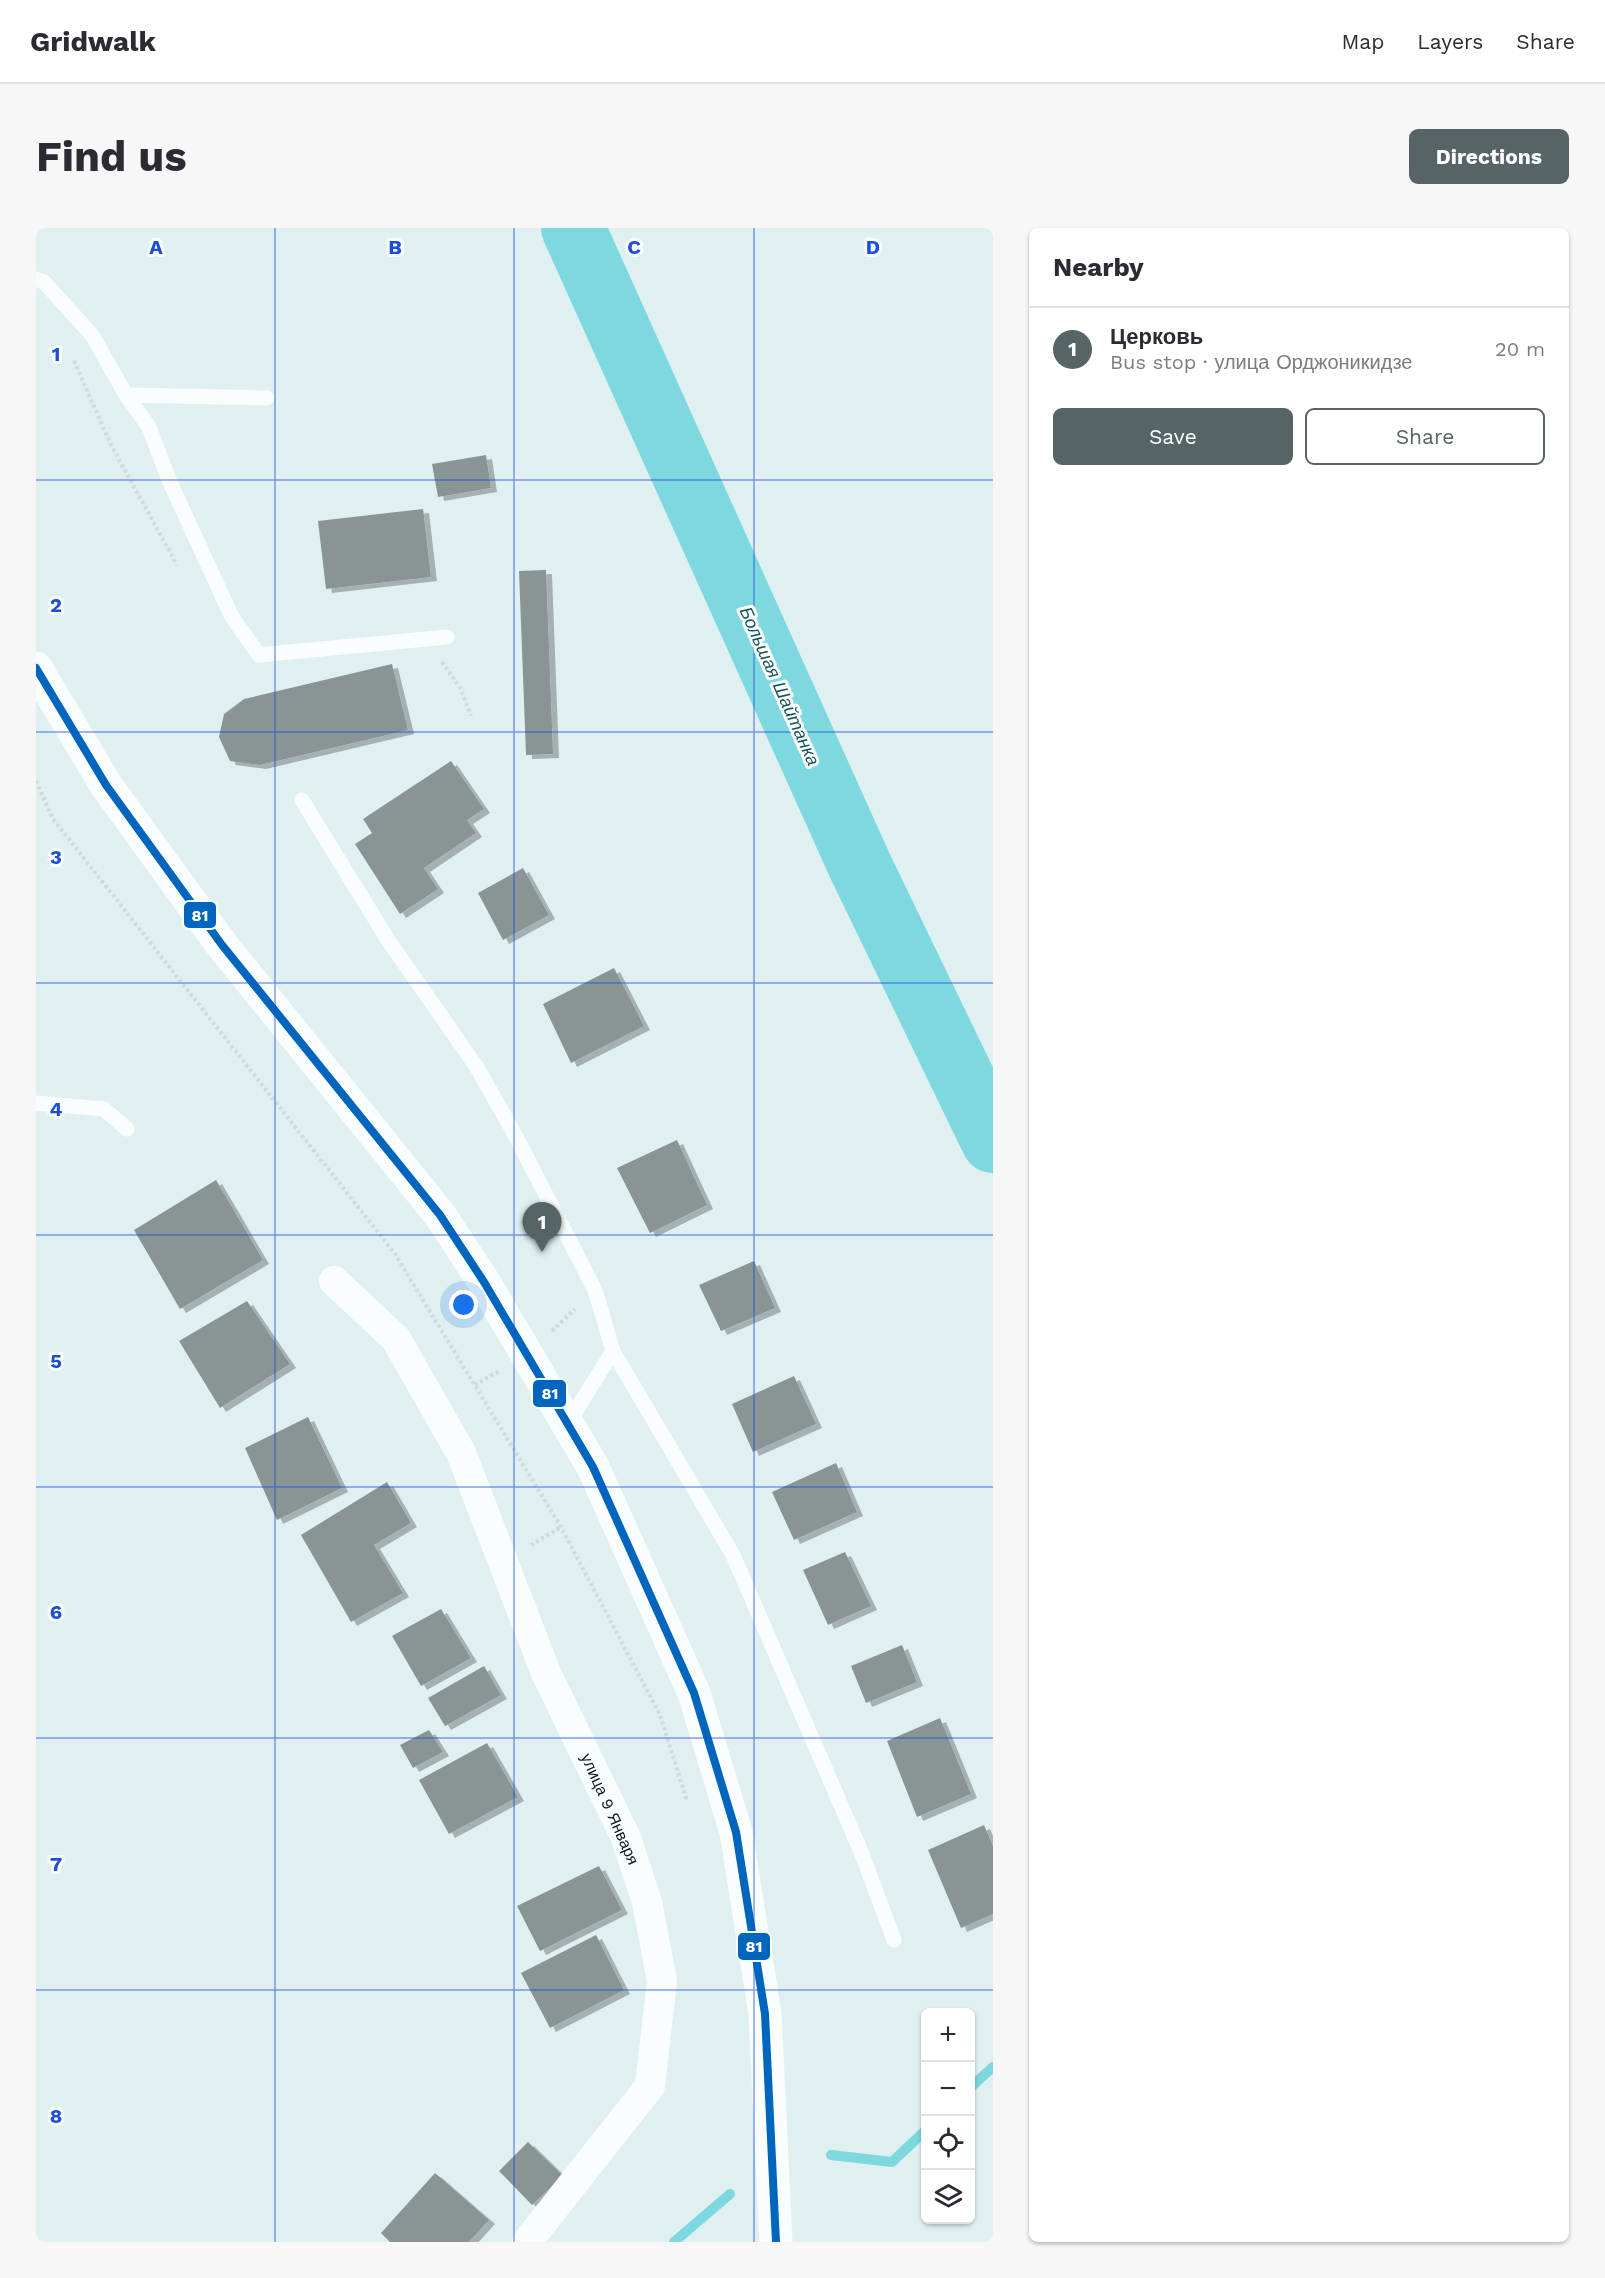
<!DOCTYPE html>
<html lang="en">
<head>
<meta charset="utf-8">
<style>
  :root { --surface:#fff; --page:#f7f7f7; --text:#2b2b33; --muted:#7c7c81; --line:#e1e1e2; --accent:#576465 }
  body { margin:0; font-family:"Work Sans",sans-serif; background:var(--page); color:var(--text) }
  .controls { position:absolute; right:18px; bottom:18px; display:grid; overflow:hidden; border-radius:9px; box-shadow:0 2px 4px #0004 }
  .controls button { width:54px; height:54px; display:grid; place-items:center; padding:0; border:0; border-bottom:2px solid var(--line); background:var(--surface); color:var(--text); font:30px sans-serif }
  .you { position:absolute; left:428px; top:1077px; width:21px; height:21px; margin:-15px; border:4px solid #fff; border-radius:50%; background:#1a73e8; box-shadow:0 0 0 9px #1a73e833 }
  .badge { display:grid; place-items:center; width:39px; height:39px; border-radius:50%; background:var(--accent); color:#fff; font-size:20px; font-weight:700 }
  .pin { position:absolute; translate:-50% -50px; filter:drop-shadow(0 2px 3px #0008) }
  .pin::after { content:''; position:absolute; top:32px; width:21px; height:18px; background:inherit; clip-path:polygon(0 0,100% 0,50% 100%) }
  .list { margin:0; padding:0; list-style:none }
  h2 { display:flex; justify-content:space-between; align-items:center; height:78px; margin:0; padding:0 24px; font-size:26px }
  h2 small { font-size:20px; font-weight:400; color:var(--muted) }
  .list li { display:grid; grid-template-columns:39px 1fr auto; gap:18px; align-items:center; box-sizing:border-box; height:84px; padding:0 24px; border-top:2px solid var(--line) }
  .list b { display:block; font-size:22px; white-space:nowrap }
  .list p { margin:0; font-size:20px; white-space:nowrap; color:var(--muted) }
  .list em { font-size:20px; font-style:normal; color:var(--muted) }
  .actions { display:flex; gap:12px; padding:18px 24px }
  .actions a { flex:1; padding:14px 0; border:2px solid var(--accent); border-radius:9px; text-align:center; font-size:21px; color:var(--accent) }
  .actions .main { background:var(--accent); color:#fff }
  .icon { flex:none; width:33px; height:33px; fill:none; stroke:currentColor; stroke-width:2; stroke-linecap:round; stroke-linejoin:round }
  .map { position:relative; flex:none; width:957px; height:2014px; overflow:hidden; border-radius:9px }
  header { display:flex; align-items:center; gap:36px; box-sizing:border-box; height:84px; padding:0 30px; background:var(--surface); border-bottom:2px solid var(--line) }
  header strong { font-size:28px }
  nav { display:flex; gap:33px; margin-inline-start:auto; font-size:21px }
  .intro { display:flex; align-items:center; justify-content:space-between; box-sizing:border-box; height:144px; padding:0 36px }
  h1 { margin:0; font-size:42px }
  .button { padding:15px 27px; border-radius:9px; background:var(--accent); color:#fff; font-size:21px; font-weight:700 }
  main { display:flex; gap:36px; padding:0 36px }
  aside { flex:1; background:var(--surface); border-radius:9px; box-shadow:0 2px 4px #0004 }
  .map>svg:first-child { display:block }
</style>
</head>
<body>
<header>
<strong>Gridwalk</strong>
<nav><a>Map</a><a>Layers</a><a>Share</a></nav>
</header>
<div class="intro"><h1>Find us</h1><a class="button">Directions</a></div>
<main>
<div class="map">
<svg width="957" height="2014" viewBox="0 0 957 2014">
  <defs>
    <filter id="shadow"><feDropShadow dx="6" dy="4" stdDeviation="0" flood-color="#0004"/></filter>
  </defs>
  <rect width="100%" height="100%" fill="#e0f0f1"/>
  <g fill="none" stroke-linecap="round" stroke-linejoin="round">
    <!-- stream -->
    <path stroke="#7dd8df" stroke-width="10" d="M934,1860L957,1839
      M795,1927L856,1934L890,1902
      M638,2014L694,1966"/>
    <!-- river -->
    <path stroke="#7dd8df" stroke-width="64" d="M537,0L824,638L957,913"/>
  </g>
  <!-- building -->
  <path fill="#899595" filter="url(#shadow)" d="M450,227L455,260L402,269L396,236Z
    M387,281L395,349L290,361L282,293Z
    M510,342L517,526L490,527L483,343Z
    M356,436L372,502L224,537L194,533L183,509L188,486L208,471Z
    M415,533L448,581L431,592L440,605L388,640L402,661L364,686L319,616L336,605L327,591Z
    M487,640L513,687L467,712L442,665Z
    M578,740L608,798L535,835L507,776Z
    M641,912L671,977L614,1005L581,940Z
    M180,952L227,1032L144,1081L98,1002Z
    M718,1033L739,1080L685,1103L663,1057Z
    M211,1073L254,1136L184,1180L143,1113Z
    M758,1148L780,1196L717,1224L696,1176Z
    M272,1189L306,1260L241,1292L209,1220Z
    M800,1235L821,1284L758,1312L736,1264Z
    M351,1254L375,1295L338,1317L367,1365L315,1394L265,1307Z
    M809,1324L835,1378L792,1397L767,1342Z
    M405,1381L435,1430L385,1458L356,1408Z
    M866,1417L881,1454L830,1475L815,1438Z
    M448,1438L465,1467L409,1498L392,1470Z
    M904,1490L935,1566L881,1589L851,1513Z
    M393,1502L407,1524L377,1540L364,1517Z
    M451,1515L482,1569L413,1606L383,1552Z
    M948,1597L957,1618V1686L925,1700L892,1622Z
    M563,1638L586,1682L504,1723L481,1678Z
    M560,1707L588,1762L514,1800L485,1745Z
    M492,1914L527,1948L496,1977L463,1943Z
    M399,1945L453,1992L433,2014H354L345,2005Z"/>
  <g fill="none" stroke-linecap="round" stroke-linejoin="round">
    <!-- path -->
    <path stroke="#d3d8d8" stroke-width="4" stroke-dasharray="3 3" stroke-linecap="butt" d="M38,133L75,217L141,337
      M406,434L425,461L435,488
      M0,553L17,591L359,1026L525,1299L624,1487L651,1573
      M516,1103L539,1081
      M439,1157L463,1143
      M495,1317L525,1299"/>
    <!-- lane -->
    <path stroke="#fafdfd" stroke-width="15" d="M0,51L8,54L56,107L90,167L113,199L133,252L196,389L223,427L411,409
      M90,167L231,170
      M266,572L352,712L440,838L477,903L559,1062L577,1123L531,1197
      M0,875L68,881L91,901
      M577,1123L697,1327L826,1626L858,1712"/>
    <!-- street -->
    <path stroke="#fafdfd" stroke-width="30" d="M298,1053L360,1111L425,1225L510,1445L590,1610L611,1674L626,1753L614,1858L491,2014"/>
    <!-- secondary -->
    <path stroke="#fafdfd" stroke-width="33" d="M0,440L70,557L186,717L404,987L448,1054L557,1239L658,1465L700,1604L729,1786L740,2014"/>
    <!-- bus-1 casing -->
    <g stroke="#f8fefe" stroke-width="12">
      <path id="bus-1" d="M0,440L70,557L186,717L404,987L448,1054L557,1239L658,1465L700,1604L729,1786L740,2014"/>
    </g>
    <!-- bus-1 -->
    <use href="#bus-1" stroke="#0065bd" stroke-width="8"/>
  </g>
  <!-- grid -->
  <path fill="none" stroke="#1d4ed8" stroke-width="1.5" stroke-opacity="0.55" d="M239,0V2014M478,0V2014M718,0V2014M0,252H957M0,504H957M0,755H957M0,1007H957M0,1259H957M0,1510H957M0,1762H957"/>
  <g text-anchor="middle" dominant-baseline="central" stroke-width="6" stroke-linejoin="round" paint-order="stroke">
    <!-- street labels -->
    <g font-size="16" fill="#0d1819" stroke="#f8fefe">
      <text transform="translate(574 1581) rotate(66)">улица 9 Января</text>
    </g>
    <!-- water labels -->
    <g font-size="18" font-style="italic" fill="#1e5257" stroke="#f8fefe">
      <text transform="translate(744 458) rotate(66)">Большая Шайтанка</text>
    </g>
  </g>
  <g font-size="20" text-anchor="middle" font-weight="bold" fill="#1d4ed8" stroke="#f8fefe" stroke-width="6" stroke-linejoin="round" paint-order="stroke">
    <text x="120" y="26">A</text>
    <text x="359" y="26">B</text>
    <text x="598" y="26">C</text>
    <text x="837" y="26">D</text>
    <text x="20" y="133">1</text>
    <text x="20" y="384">2</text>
    <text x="20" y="636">3</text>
    <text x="20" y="888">4</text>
    <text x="20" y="1140">5</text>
    <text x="20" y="1391">6</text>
    <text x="20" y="1643">7</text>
    <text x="20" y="1895">8</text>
  </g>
  <g stroke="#f8fefe" stroke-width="2">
    <rect x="147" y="673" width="34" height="28" rx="6" fill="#0065bd"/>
    <rect x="496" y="1151" width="35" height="29" rx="6" fill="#0065bd"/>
    <rect x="701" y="1704" width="34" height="29" rx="6" fill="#0065bd"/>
  </g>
  <g font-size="16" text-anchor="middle" font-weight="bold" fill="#fff">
    <text x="164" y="693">81</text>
    <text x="514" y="1171">81</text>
    <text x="718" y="1724">81</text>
  </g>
</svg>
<div class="controls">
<button>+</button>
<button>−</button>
<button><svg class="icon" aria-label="locate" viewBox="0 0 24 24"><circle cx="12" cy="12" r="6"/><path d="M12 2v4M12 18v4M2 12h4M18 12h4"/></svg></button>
<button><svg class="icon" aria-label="layers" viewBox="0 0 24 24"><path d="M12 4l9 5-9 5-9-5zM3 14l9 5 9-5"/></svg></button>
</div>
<div class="you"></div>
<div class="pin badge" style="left:506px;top:1024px">1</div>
</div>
<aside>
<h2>Nearby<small></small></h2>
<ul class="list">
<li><span class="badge">1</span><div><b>Церковь</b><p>Bus stop · улица Орджоникидзе</p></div><em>20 m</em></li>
</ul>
<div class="actions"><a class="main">Save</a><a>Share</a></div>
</aside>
</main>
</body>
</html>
